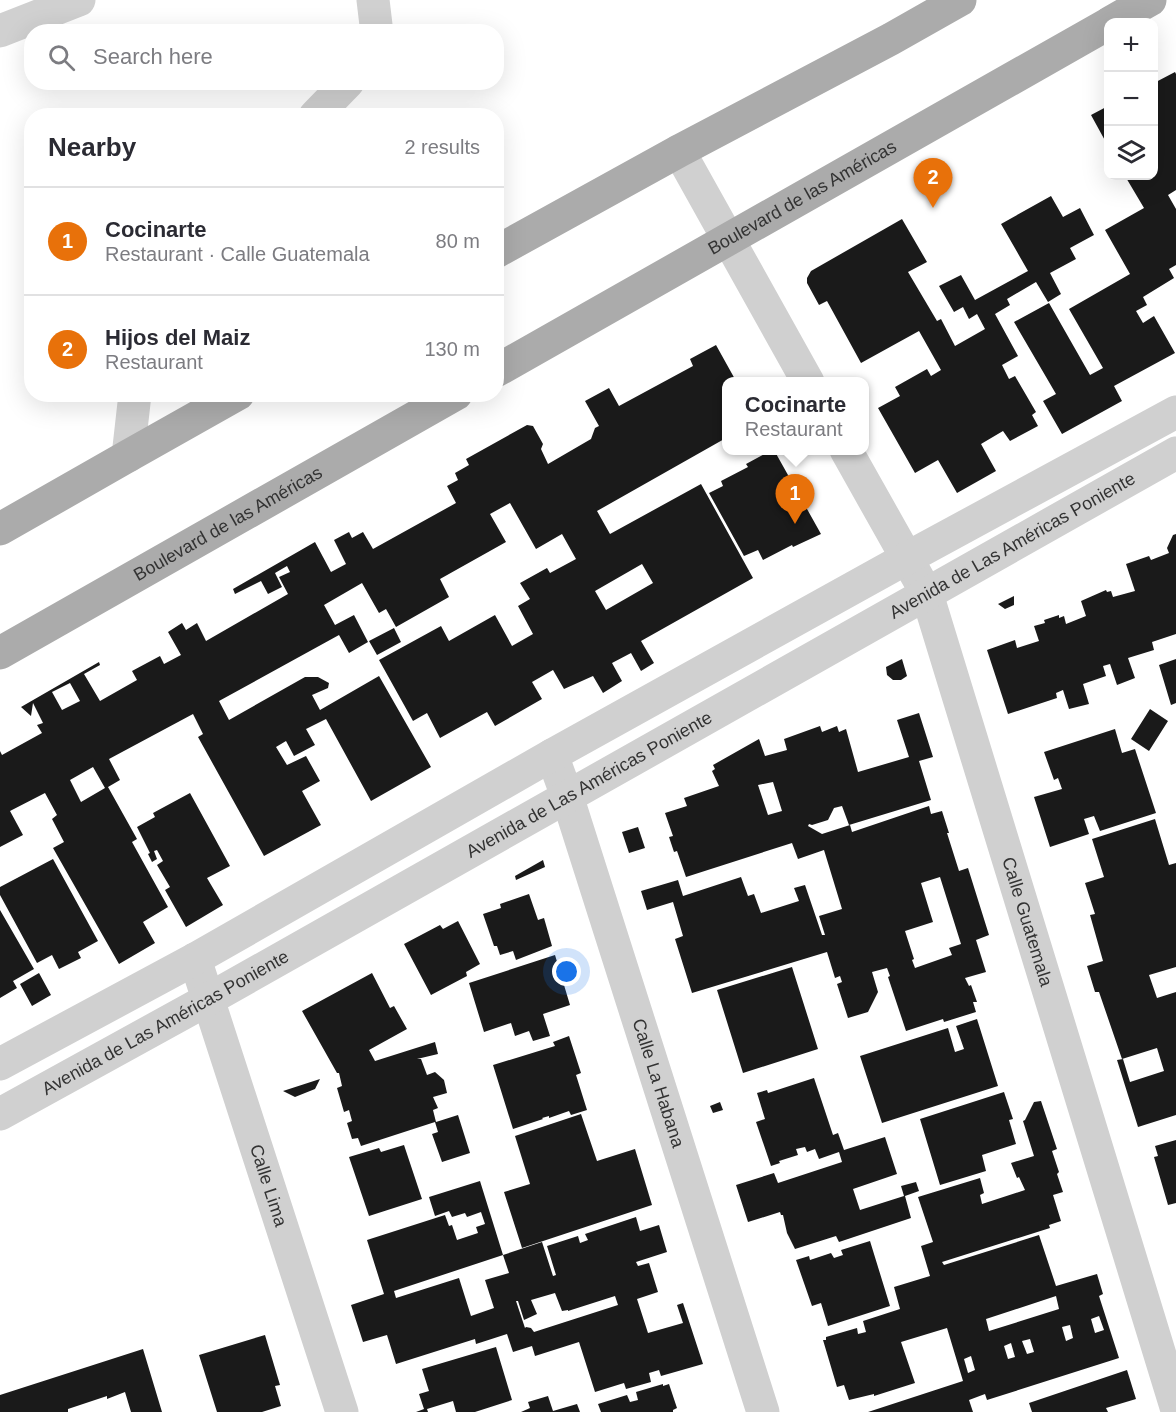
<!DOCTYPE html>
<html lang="en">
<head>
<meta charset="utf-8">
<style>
  :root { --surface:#fff; --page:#f2f2f3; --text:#2b2b33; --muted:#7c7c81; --line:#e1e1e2; --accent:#ea580c }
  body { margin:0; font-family:Helvetica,sans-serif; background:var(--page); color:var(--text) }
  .controls { position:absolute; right:18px; top:18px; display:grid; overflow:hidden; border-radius:12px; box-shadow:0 6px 24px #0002 }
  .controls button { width:54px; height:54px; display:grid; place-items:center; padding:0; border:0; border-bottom:2px solid var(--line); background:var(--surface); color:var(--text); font:30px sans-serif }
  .you { position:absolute; left:567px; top:972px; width:21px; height:21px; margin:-15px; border:4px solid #fff; border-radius:50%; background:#1a73e8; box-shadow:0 0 0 9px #1a73e833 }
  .badge { display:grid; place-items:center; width:39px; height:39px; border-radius:50%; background:var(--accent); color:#fff; font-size:20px; font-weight:700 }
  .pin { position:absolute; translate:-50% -50px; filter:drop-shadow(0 2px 3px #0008) }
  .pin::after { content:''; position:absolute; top:32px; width:21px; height:18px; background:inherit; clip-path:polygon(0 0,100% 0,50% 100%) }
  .popup { position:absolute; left:722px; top:377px; width:147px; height:78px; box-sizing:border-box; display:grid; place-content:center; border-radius:12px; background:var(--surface); filter:drop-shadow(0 2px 4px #0005); font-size:20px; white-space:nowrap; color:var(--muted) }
  .popup b { font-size:22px; color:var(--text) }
  .popup::after { content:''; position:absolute; left:50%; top:100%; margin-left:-12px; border:12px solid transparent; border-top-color:var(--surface) }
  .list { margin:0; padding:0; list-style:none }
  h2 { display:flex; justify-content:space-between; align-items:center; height:78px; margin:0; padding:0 24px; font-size:26px }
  h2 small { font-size:20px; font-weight:400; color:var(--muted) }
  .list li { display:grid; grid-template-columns:39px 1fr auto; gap:18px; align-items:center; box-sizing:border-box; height:108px; padding:0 24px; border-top:2px solid var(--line) }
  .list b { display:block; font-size:22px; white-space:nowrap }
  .list p { margin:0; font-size:20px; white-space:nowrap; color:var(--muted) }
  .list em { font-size:20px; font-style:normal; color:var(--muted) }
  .icon { flex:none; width:33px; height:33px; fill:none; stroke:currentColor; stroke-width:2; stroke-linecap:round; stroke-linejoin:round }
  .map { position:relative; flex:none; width:1176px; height:1412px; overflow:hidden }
  .search { position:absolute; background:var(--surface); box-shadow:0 6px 24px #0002; left:24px; top:24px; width:480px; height:66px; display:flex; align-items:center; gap:15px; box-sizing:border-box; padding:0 21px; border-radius:24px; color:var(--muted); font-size:22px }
  .panel { position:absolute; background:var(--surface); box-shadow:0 6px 24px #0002; left:24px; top:108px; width:480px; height:294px; border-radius:24px }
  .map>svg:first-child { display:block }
</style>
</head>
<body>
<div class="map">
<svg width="1176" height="1412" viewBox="0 0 1176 1412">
  <rect width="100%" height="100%" fill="#fff"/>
  <!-- building -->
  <path fill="#1a1a1a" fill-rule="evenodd" d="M1175,72L1176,74V190L1168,195L1176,209V265L1169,269L1174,278L1143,297L1147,305L1136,311L1143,323L1154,316L1175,353L1114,386L1122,401L1062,434L1043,401L1056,394L1014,322L1049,303L1090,375L1103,368L1069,309L1130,274L1105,230L1144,208L1125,176H1154V83Z
    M1108,106V146L1091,115Z
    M1051,196L1063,217L1080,208L1094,235L1070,248L1076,259L1050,273L1061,294L1048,302L1036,282L1007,299L1010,305L995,314L1018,356L1002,365L1009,379L1015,376L1036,412L1032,415L1038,426L1010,441L1003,431L981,444L996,471L957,493L938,460L915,473L878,408L900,396L895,387L927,369L931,376L941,370L919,331L861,363L827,301L819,305L807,283V278L811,271L902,219L927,262L908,272L937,321L941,319L955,346L985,329L977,314L969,319L963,307L954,312L939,286L961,275L975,300L1028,271L1001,224Z
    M716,345L736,381H726V438L597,511L610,534L701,484L753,578L641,641L654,663L641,671L631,653L612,663L622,681L603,693L593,676L564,689L553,670L532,682L542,699L495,726L487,712L440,738L427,713L413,721L379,660L441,626L449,641L495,615L512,646L533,634L518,606L530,599L520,583L547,568L550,573L576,559L562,534L536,549L510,503L490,514L506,542L440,579L449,597L396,627L386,609L379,613L362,583L324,605L335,625L354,615L368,642L349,653L339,635L219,701L229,720L305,677H318L329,683L328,688L312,695L320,710L379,676L431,767L371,801L326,719L306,729L315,745L294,756L286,741L276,747L287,765L306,756L320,781L302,791L321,825L264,856L198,737L203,734L193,714L109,759L120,780L108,787L137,839L132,842L168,907L143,922L155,943L119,964L53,848L64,842L52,819L57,815L45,793L10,811L23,835L0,847V751L2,755L42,733L37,725L43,723L33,703L31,716L21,707L99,662L100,665L84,674L100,701L137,680L132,671L160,656L164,664L181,655L168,632L182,623L186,630L197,623L206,641L288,594L279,577L290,572L287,566L275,573L282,587L268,594L261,581L235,594L233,589L315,542L331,572L346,564L334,540L349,532L352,538L363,532L373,549L456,503L447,486L458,480L455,473L469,465L466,459L527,425L533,426L543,444L541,449L548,464L591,439L595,428L599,426L585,401L609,388L619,406L693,366L690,359ZM642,564L653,583L606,610L595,591ZM70,683L80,701L62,710L52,692ZM93,767L105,788L81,802L70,780Z
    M772,450H774L821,534L793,547L792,545L763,560L758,550L744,556L709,493L723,486L721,481L748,467L746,464Z
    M1176,534V634L1152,642L1154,650L1128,658L1135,678L1117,685L1110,664L1103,666L1106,676L1083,684L1089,704L1069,709L1063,690L1056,693L1057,698L1008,714L987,650L1015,640L1017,648L1039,641L1034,626L1045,623L1044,620L1059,615V618L1064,616L1066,624L1086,616L1081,601L1106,590L1107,592L1111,591L1113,597L1135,591L1126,564L1149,556L1151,560L1169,553L1167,548L1173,535Z
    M1014,596V605L1005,609L998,604Z
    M394,628L401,642L377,655L369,641Z
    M902,659L907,676L901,680H893L887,675L886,667Z
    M1176,659V703L1171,705L1159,665Z
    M1150,709L1168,721L1149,751L1131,739Z
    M919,713L933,757L919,761L931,800L849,825L842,806L834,808L828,820L812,825L809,824L808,826L822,834L850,825L852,832L929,806L931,814L942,811L949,833H947L959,871L968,868L989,935L976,940L986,972L965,978L969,986L971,985L977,1002H973L976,1012L944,1022L943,1019L906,1031L888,977L890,976L887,968L872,972L878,992L868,1012L848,1018L837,984L842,982L840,976L835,978L827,952L692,993L675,939L683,936L673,902L647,910L641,891L678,880L683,896L741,877L748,896L754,894L761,913L799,901L794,888L805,885L822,935H825L819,916L842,909L824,850L798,859L792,843L686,877L677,851L674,852L669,837L673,836L665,813L687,806L684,798L719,786L712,771L715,769L713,765L759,739L765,756L787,750L784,739L820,726L822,732L837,726L839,732L846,729L858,772L909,757L897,720ZM773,782L782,811L768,815L758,785ZM940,877L961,944L949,948L952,955L915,968L912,960L914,959L905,931L933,922L921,883Z
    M1115,729L1122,753L1135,749L1156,813L1100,831L1094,816L1084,819L1089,834L1050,847L1034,797L1062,789L1058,778L1054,780L1044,752Z
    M190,793L230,866L207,878L223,905L186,927L165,890L170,887L157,865L163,861L157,850L154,851L157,859L152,862L148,854L150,853L137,827L155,817L153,813Z
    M1155,819L1169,865L1176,863V967L1149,975L1157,998L1176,992V1115L1138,1127L1117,1060L1123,1059L1130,1082L1164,1071L1157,1048L1122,1059L1099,992H1095L1087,966L1103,961L1090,915L1095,914L1085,883L1104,877L1092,839Z
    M638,827L645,848L629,853L622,832Z
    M53,859L98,941L78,952L81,958L59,969L52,955L37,963L0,895V887Z
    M543,860L545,867L516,880L515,876Z
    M529,894L538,920L544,918L552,946L516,960L513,951L500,955L497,946H494L483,914L501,908L500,904Z
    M0,910L34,969L13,981L17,988L0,998Z
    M458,921L480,964L466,972L467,976L431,995L404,944L440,925L443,929Z
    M555,955L570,1005L543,1014L550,1036L533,1041L529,1031L515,1036L511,1023L484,1032L469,983Z
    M792,967L818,1049L743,1073L717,990Z
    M39,973L51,995L32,1006L20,984Z
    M372,973L390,1008L394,1006L407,1029L369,1050L375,1061L435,1042L438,1054L417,1059H421L427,1075L435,1072L444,1080L447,1093L433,1097L438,1108L433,1110L436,1122L458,1115L470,1153L442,1162L432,1134L438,1132L435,1122L361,1146L358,1138L352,1139L347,1123L352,1121L349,1110L344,1112L337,1088L342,1086L339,1073H337L302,1011Z
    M977,1019L998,1086L882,1123L860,1056L948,1028L955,1052L964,1049L956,1026Z
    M569,1036L581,1073L576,1075L587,1110L571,1115L569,1111L549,1118V1116L542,1118L543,1119L513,1129L493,1065L555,1046L553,1042Z
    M814,1078L833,1135L838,1133L844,1150L885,1137L897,1174L853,1189L860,1210L904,1196L901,1186L916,1182L919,1191L905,1196L911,1218L839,1242L836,1236L795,1249L787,1233L783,1215H781L780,1212L748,1222L736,1185L774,1173L778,1183L842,1162L839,1152L819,1159L815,1149L807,1152L805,1147L796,1149L798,1155L779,1161L780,1163L771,1166L756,1122L765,1119L757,1093L767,1090L768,1093Z
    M320,1079L315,1089L295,1097L283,1091Z
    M1004,1092L1013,1119L1009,1120L1016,1144L982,1155L986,1171L940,1185L920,1119Z
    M1041,1101L1057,1149L1052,1151L1059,1172L1057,1174L1063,1192L1053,1195L1061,1221L1049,1225L1050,1228L942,1262L944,1265L1039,1235L1056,1286L1097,1274L1103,1294L1099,1296L1119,1358L987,1400L985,1394L969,1400L973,1412H868L963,1381L947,1328L901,1342L915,1383L874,1396V1394L849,1400L844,1385L837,1387L823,1340H826V1337L857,1328L858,1334L866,1332L863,1321L900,1309L894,1287L930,1276L921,1246L933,1242L918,1197L980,1178L984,1193L980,1195L982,1204L1025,1190L1019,1177L1017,1178L1011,1163L1034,1156L1023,1121L1025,1120L1034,1102ZM1056,1296L1059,1309L989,1331L986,1319ZM1099,1316L1104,1330L1095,1333L1091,1319ZM1070,1325L1073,1338L1066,1341L1062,1327ZM1030,1339L1034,1352L1027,1354L1022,1341ZM1011,1343L1015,1357L1008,1359L1004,1346ZM971,1356L975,1370L968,1373L964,1359Z
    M720,1102L723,1110L713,1113L710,1106Z
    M581,1114L597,1161L635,1149L652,1205L522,1248L504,1192L530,1184L515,1136Z
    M1176,1140V1203L1168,1205L1154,1157L1158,1156L1155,1146Z
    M404,1145L422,1199L369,1216L349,1157L379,1148L381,1152Z
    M480,1181L503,1255L394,1291L396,1298L459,1278L471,1316L494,1308L485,1280L509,1273L503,1255L542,1242L553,1276L556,1275L547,1246L578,1236L580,1243L588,1240L585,1234L636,1217L640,1231L659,1225L667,1252L636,1262L638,1266L649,1263L658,1292L637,1299L648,1333L683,1323L677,1305L683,1303L703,1364L661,1376L659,1370L649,1373L651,1382L626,1389L624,1383L595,1392L579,1342L535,1356L532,1346L513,1352L507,1334L476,1344L475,1339L396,1364L387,1335L363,1342L351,1305L384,1294L367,1240L445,1215L449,1226L452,1225L457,1240L478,1233L476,1227L485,1224L481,1212L467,1217L465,1213L452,1217L449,1211L435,1216L429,1197ZM555,1293L562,1311L568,1310V1311L615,1296L618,1305L534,1332L531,1328L526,1327L525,1328L516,1301H518L524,1320L537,1314L531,1300Z
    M870,1241L890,1306L828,1326L821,1303L812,1306L796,1260L809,1256L810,1260L831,1253L834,1258L843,1255L841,1250Z
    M265,1335L280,1385L275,1386L281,1406L262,1412H217L199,1355Z
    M496,1347L512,1400L475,1412H456L453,1401L427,1409L428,1412H416L424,1409L419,1394L429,1391L422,1369Z
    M143,1349L162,1412H131L125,1392L107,1399V1396L68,1409V1412H0V1395Z
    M1127,1370L1136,1399L1106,1408L1108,1412H1032L1029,1403Z
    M663,1384V1386L669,1384L677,1408L673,1410V1412H601L598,1404L627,1395L630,1402L638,1400L636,1392Z
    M548,1396L553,1411L577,1404L580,1412H521L530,1408L528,1402Z"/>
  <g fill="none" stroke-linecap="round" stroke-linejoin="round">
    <!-- minor -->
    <g stroke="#d0d0d0" stroke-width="33">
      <path d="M373,0L376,25L374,32"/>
      <path d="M0,31L79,0"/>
      <path d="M315,116L348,82"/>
      <path d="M128,456L135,394"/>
      <path id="s1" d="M552,755L567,796L763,1412"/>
      <path id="s2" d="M195,959L342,1412"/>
    </g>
    <!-- tertiary -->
    <g stroke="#d0d0d0" stroke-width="33">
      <path d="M679,151L808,382"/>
      <path id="s3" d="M846,450L927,594L1176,1407"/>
      <path d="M0,1064L195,959L552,755L907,558L1176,412"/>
      <path id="s4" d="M0,1114L209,999L1176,453"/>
    </g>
    <!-- primary -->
    <g stroke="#ababab" stroke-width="33">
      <path d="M1111,22L1150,0"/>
      <path d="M496,252L679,151L891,39L960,0"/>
      <path id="s5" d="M496,371L1108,24"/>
      <path d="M0,529L128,456L238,394"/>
      <path id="s6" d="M0,653L456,394"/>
    </g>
  </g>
  <g text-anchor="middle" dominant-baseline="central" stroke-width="6" stroke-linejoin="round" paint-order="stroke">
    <!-- street labels -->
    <g font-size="18" fill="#333" stroke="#fff">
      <text stroke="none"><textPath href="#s5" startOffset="352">Boulevard de las Américas</textPath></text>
      <text stroke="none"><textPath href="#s6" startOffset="262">Boulevard de las Américas</textPath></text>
      <text stroke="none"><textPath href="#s4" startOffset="1161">Avenida de Las Américas Poniente</textPath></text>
      <text stroke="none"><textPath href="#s4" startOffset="675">Avenida de Las Américas Poniente</textPath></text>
      <text stroke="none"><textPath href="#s3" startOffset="508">Calle Guatemala</textPath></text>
      <text stroke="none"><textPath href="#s4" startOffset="189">Avenida de Las Américas Poniente</textPath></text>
      <text stroke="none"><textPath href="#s1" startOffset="345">Calle La Habana</textPath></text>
      <text stroke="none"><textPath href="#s2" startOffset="238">Calle Lima</textPath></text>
    </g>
  </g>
</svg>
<div class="controls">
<button>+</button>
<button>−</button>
<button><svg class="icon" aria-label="layers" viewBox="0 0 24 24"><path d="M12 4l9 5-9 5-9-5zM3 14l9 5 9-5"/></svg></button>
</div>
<div class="you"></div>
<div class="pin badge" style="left:795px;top:524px;background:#e8710a">1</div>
<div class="popup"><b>Cocinarte</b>Restaurant</div>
<div class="pin badge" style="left:933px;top:208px;background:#e8710a">2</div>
<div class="search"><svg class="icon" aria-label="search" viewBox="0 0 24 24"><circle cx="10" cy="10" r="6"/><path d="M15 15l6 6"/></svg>Search here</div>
<section class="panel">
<h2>Nearby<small>2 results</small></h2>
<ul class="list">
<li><span class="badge" style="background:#e8710a">1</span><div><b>Cocinarte</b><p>Restaurant · Calle Guatemala</p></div><em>80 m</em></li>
<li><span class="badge" style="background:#e8710a">2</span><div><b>Hijos del Maiz</b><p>Restaurant</p></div><em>130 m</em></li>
</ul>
</section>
</div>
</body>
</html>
